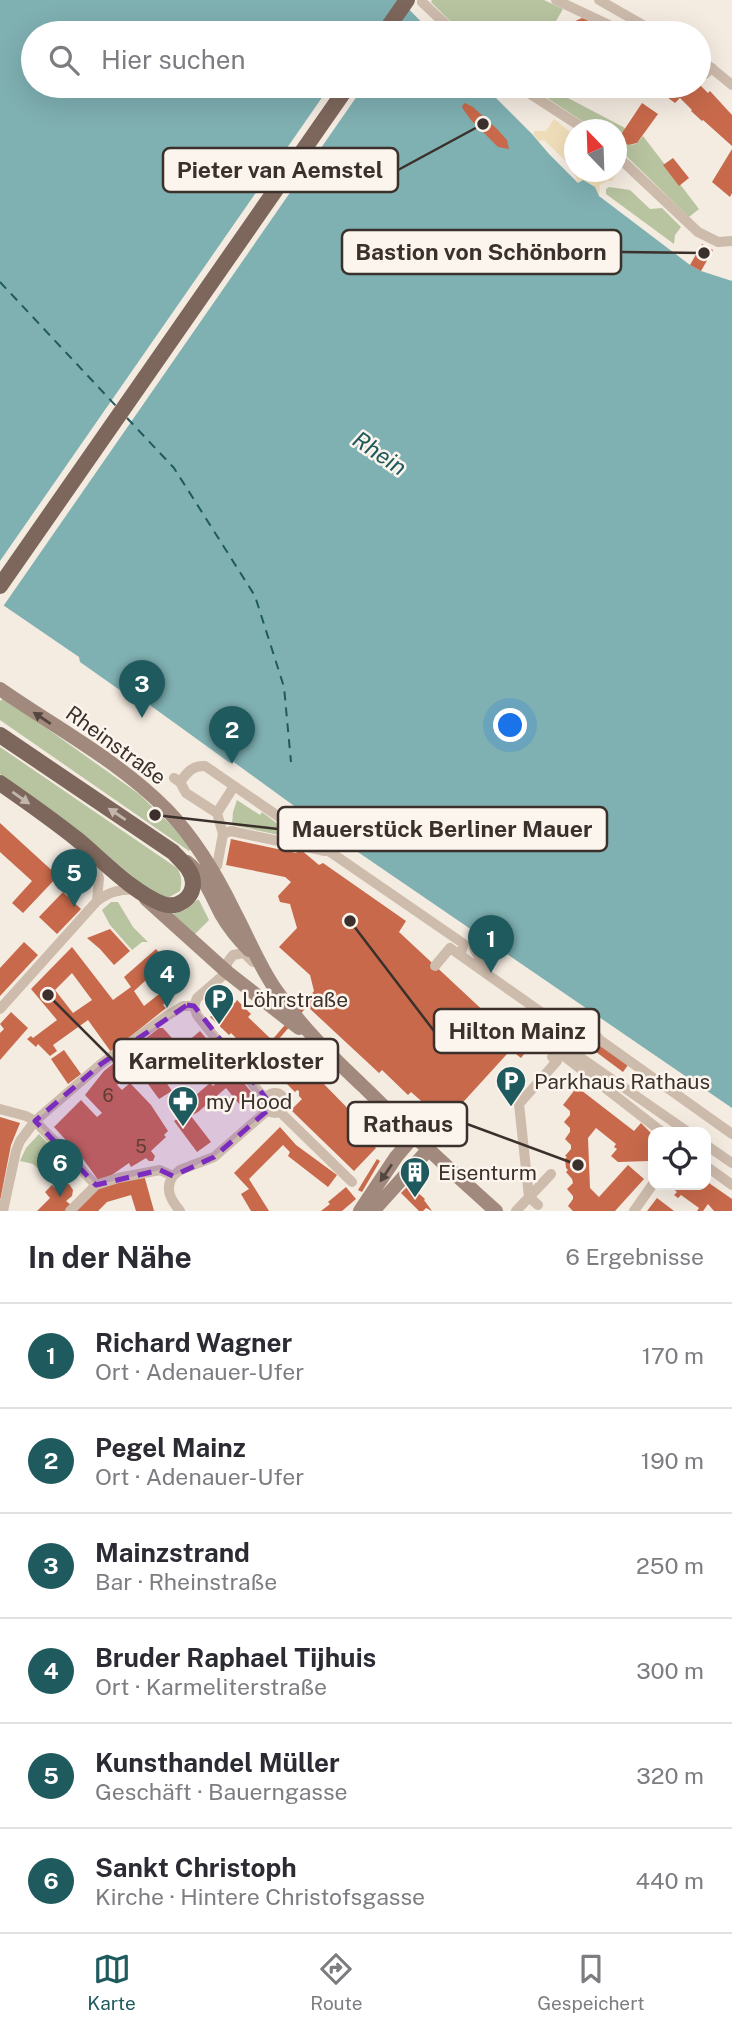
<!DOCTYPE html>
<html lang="de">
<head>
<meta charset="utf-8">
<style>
  :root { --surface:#fff; --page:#f2f2f3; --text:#2b2b33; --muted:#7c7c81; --line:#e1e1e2; --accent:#1f5a5e }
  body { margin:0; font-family:"Public Sans",sans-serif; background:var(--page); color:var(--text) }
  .controls { position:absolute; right:21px; bottom:21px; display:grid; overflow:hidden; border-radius:14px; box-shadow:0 7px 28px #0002 }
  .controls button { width:63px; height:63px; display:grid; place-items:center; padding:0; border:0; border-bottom:2px solid var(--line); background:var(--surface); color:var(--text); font:35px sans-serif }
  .compass { position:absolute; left:564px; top:119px; width:63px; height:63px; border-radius:50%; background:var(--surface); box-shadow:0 7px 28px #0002; rotate:337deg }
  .you { position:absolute; left:511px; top:726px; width:24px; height:24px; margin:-18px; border:5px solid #fff; border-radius:50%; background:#1a73e8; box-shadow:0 0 0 10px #1a73e833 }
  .badge { display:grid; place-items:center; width:46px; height:46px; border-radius:50%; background:var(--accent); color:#fff; font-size:23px; font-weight:700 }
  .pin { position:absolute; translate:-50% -58px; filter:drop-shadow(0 2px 4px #0008) }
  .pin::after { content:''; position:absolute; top:37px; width:24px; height:21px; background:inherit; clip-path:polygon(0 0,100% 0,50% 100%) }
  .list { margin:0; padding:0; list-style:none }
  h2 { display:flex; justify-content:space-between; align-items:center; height:91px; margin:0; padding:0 28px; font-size:30px }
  h2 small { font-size:23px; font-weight:400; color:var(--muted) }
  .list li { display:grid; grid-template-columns:46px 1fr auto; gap:21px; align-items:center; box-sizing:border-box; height:105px; padding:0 28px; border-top:2px solid var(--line) }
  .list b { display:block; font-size:26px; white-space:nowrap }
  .list p { margin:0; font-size:23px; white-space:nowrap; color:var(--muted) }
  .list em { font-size:23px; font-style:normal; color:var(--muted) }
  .icon { flex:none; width:38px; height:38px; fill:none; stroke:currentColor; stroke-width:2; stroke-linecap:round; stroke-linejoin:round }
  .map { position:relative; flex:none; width:732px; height:1211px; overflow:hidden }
  .search { position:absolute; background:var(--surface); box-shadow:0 7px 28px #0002; left:21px; right:21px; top:21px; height:77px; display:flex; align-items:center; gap:18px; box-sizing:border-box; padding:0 24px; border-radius:38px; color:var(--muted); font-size:26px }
  .sheet { height:721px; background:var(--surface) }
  nav { display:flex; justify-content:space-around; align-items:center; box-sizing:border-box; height:98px; border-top:2px solid var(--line); background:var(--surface); font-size:19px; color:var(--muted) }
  nav a { display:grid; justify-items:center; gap:4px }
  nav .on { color:var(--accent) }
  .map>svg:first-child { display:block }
</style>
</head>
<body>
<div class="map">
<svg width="732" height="1211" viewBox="0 0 732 1211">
  <rect width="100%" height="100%" fill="#f4ebe1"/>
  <!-- green -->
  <path fill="#b8c4a0" d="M432,0H544L563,9L556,21L561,24L555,33H462L431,2Z
    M549,88L625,128L622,137L628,145L636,144L643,136L699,209L689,217L617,147L616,130L594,129L544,96Z
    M609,187L630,190L650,209L662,208L681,227L675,235L674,244L606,194V189Z
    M4,698L139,794L171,825L191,849L189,851L0,720V701Z
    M0,747L177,868C182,876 182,882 180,891L166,899L157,896L56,814L0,774Z
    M237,800L260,815L262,812L283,828L279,835L232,825L233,812Z
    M197,900H199L209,920L194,935L169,915L185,910Z
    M111,902H118L133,927L148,942H142L132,950L110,925L102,910Z
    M39,1134L74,1171L68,1176L60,1168L49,1179L33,1164L20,1161L26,1148Z"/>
  <!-- sand -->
  <path fill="#efdcb8" d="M554,119L574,135V172H616L617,168L619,170L612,181H607L600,185L599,196L595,187L578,183L571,166L544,140L539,141L533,134L535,131H546Z"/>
  <!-- water -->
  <path fill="#7fb0b2" d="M0,0H400L432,33H33V86H484L532,134L549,154L578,183L583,180L595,187L599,196L690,265L701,271L732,281V1108L352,848L235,763L232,761L230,763L147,703L141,705L80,662L79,657L0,603Z"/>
  <!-- pier -->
  <path fill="#f4ebe1" d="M330,86H364L2,608L0,607V561Z"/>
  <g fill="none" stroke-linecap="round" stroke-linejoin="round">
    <!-- ferry -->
    <path stroke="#1f5a5e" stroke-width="2" stroke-dasharray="9 7" stroke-linecap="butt" d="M0,282L116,406
      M127,418L174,468L255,596L284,687L291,762"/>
  </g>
  <!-- building -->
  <path fill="#c8694b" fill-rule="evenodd" d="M582,18L585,19L613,33H565L573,22Z
    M699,84L708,93L710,91L732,115V146L703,120L702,121L691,111L692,110L680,98L675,103L652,86H699Z
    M465,103L473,107L497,129L507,140L509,149L498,147L470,119L463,109L462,106Z
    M642,103L658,114L637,143L628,145L622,140V133Z
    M732,149V193L730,197L712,182Z
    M673,158L689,178L679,186L663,165Z
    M702,244L713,250L701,271L690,265Z
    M0,823L58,876L23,913L12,903L32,881L0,852Z
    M231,839L296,853L300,849L319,865L323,863L406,921L399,932L505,1031L509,1034L517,1024L536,1039L521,1058L507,1047L503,1050L507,1054L445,1122L411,1092L408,1095L382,1070L379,1073L308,1007L310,1003L278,1040L317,1081L319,1079L362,1123L363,1122L375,1133L372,1135L373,1145L376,1148L354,1171L291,1110L302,1099L299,1096V1091L297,1090L295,1092L284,1081L286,1079L284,1077L275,1076L273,1078L254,1060L256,1058L231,1033L229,1035L210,1017L226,1001L228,1003H235L237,1000L251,1014L248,1017L272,1040L314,991L310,975L279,947L297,928L290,904L280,902L278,896L291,882L285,877L226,865Z
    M63,892L81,909L57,934L39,917Z
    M110,929L130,951L114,965L100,949L87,938Z
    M24,942L38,955L0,996V968Z
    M72,947L113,1000L131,987L124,977L156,949L186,984L163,1005L166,1008L111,1052L88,1020L53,1045L57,1051L50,1056L38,1044L36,1047L27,1039L31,1036L33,1038L57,1020L31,989ZM155,972L168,987L144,1006L134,991ZM72,973L92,1000L73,1013L55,990Z
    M11,1012L28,1028L0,1060V1033L4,1029L0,1024Z
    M159,1028H163L187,1055L161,1075L172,1091L159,1099L148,1084L161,1074L149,1060L117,1085L122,1090L130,1083L151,1105L168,1131L164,1135L166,1137L151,1151L155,1156L153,1161H149L146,1158L131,1167L129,1163L106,1179L99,1181L83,1159L54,1127L81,1100L97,1117L102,1113L85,1095L104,1071ZM167,1048L174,1055L163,1063L157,1056Z
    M200,1031L253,1094L240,1105L226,1088L198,1112L191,1116L211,1142L197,1152L174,1121L194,1108L189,1101L210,1083L213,1086L220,1080L187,1042Z
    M593,1039L628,1065L623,1072L588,1046Z
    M64,1050L81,1074L68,1084L51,1059Z
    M577,1087L634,1131L641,1123L653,1135V1156L649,1161L618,1162L611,1156L617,1149L614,1147L616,1144L596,1128L588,1138L590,1188L599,1197L628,1165L644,1179L615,1211H573L568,1206L573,1199V1196L567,1189L573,1183L572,1179L566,1172L568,1170L566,1168L565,1159L567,1157L565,1156L571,1149V1145L565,1139L570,1132V1128L564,1122L570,1115V1111L563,1105Z
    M0,1117L20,1123L11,1145L0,1201Z
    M280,1127L296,1145L337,1175L328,1187L288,1156L290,1152L283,1145L249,1179L269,1211H251L241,1194L249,1189L234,1173Z
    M377,1159L380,1161L362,1192L358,1190Z
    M144,1175L154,1211H136L131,1195L107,1202L98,1211H75L99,1188Z
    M706,1181L732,1199V1211H714L708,1204L703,1211H697L699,1208L681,1195L678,1198L674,1195L677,1192L669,1185H706Z
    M69,1184L73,1190L72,1196L66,1201L71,1205L66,1211H37L50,1198L45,1192L52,1185L57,1190L63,1185Z
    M409,1185L425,1199L424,1200L432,1211L426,1208L423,1211H419L401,1193Z
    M346,1187L356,1199L342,1211H321L330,1204L328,1202Z
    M657,1198L674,1211H647Z"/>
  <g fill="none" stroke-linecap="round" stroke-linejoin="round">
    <!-- street -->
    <path stroke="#cdbbac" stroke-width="10" d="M556,0L626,33
      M599,0L657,33
      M422,2L455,33
      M699,58L732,85
      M699,75L705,74L712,68
      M518,86L586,130
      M616,155L698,232L718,242L732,241
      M174,778L180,782C187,773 192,765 205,766L464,944L460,955L562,1027L600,1040
      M180,782L186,793L217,813
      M223,834L231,831L325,851
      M93,856L99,878L97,901
      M217,866L223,834L217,813L234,786
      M474,948L486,970
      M435,966L450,948L460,955
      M194,1006L197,998L227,972V963L233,955L244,953L253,962
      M194,1006L197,1015L259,1092L266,1098
      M0,1009L97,901C110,891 121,889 137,890
      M579,1016L600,1040L732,1134
      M551,1038V1045L555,1049L662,1132
      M537,1044L542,1038L551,1037L688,1132
      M265 1103a10 10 0 1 1 20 0a10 10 0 1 1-20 0Z
      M0,1109L26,1116L35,1121L96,1185
      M279,1111L352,1182
      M706,1145L732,1163
      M706,1166L732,1185
      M173,1176L180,1170L214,1157L268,1110
      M173,1176C164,1189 171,1200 180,1211
      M538,1205L529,1197L519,1104L557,1061L552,1057
      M3,1211L16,1151L20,1141L35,1121L101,1064L165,1017L183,1006H194
      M70,1211L96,1185L118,1178L160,1170L173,1176
      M516,1211L551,1174
      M634,1211L653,1184"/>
    <!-- secondary -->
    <path stroke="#a18a7d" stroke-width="14" d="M0,689C56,728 119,761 167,810C195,839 216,874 234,911C248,937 259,966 276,990C301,1027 333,1058 365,1088C407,1130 451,1171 496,1211
      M187,862C204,875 211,895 221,914C229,928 238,939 249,950
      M146,899L227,972L299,1028
      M360,1211L396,1157L414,1136
      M373,1211L428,1150"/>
    <!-- primary -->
    <path stroke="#7d675c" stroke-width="16" d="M384,33L407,0
      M0,586L348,86
      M0,735L173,852C181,861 193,870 193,883C193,898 178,909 163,904C135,894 102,860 78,840C53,820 26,801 0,783"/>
  </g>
  <!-- one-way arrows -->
  <defs><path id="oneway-solid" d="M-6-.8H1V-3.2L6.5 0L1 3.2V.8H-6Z" transform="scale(1.75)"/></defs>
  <g fill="#544640">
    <use href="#oneway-solid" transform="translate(42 718) rotate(-146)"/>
    <use href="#oneway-solid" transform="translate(386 1173) rotate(124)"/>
  </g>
  <g fill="#c2b5ac">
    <use href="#oneway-solid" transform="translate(21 798) rotate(35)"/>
    <use href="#oneway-solid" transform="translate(117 814) rotate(-146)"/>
  </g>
  <!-- marked area -->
  <path fill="#7b2cbf" fill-opacity="0.2" stroke="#7b2cbf" stroke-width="5" stroke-dasharray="14 9" stroke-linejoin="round" d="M187,1005L194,1006L266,1098L268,1110L214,1157L173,1176L160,1170L96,1185L35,1121L101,1064Z"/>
  <!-- icons -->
  <defs>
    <g id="parking-pin" transform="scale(1.575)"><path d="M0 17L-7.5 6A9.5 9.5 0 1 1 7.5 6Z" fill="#1f5a5e" stroke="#fbf5ee"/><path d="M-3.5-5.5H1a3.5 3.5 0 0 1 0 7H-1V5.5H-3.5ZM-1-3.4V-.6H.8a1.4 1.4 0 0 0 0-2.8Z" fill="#fff"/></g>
    <g id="pharmacy-pin" transform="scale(1.575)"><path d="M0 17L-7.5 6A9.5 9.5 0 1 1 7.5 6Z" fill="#1f5a5e" stroke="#fbf5ee"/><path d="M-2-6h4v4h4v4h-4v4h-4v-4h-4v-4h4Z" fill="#fff"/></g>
    <g id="building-pin" transform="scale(1.575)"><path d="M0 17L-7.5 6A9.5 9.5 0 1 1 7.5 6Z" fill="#1f5a5e" stroke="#fbf5ee"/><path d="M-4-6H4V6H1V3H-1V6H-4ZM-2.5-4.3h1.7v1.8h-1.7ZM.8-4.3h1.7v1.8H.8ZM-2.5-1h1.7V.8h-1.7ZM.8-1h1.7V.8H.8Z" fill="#fff"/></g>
  </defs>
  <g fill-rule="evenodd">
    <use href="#parking-pin" x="219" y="999"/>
    <use href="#parking-pin" x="511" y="1081"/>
    <use href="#pharmacy-pin" x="183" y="1101"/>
    <use href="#building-pin" x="415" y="1172"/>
  </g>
  <g text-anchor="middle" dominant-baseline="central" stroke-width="5" stroke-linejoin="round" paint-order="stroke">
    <!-- number labels -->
    <g font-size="18" fill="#5e3e33">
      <text x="108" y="1095">6</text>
      <text x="141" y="1146">5</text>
    </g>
    <!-- street labels -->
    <g font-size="21" fill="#3b302b" stroke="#fbf5ee">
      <text transform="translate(116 745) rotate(36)">Rheinstraße</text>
    </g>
    <!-- poi labels -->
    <g font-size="21" fill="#3b302b" stroke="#fbf5ee" text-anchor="start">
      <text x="242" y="999">Löhrstraße</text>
      <text x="534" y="1081">Parkhaus Rathaus</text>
      <text x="206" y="1101">my Hood</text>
      <text x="438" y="1172">Eisenturm</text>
    </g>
    <!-- water labels -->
    <g font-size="23" font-style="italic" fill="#1f5a5e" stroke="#fbf5ee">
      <text transform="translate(380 453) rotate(34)">Rhein</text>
    </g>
  </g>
  <!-- callouts -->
  <path fill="none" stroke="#3b302b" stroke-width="2.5" d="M483 124L398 170M704 253L621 252M155 815L278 829M350 921L434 1031M48 995L114 1061M578 1165L467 1124"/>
  <g fill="#3b302b" stroke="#fbf5ee" stroke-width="2.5">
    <circle cx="483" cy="124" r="7"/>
    <circle cx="704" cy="253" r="7"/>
    <circle cx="155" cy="815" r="7"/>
    <circle cx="350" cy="921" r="7"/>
    <circle cx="48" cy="995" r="7"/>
    <circle cx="578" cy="1165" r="7"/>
  </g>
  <g fill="#fbf5ee" stroke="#3b302b" stroke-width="2.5">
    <rect x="163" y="148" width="235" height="44" rx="7"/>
    <rect x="342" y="230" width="279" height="44" rx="7"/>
    <rect x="278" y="807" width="329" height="44" rx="7"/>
    <rect x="434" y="1009" width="165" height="44" rx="7"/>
    <rect x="114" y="1039" width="224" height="44" rx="7"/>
    <rect x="348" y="1102" width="119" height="44" rx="7"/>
  </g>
  <g font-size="23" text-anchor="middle" font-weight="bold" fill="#3b302b">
    <text x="280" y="178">Pieter van Aemstel</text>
    <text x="481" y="260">Bastion von Schönborn</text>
    <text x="442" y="837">Mauerstück Berliner Mauer</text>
    <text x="517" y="1039">Hilton Mainz</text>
    <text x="226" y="1069">Karmeliterkloster</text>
    <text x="408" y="1132">Rathaus</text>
  </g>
</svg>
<div class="controls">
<button><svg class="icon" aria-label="locate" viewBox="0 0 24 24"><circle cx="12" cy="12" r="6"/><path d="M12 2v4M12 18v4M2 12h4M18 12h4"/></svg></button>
</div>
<svg class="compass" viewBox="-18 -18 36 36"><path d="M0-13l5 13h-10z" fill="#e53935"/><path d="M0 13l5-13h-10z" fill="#7c7c81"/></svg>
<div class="you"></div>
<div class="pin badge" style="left:491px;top:973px">1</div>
<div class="pin badge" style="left:232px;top:764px">2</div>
<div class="pin badge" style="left:142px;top:718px">3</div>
<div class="pin badge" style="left:167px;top:1008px">4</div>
<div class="pin badge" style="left:74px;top:907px">5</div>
<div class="pin badge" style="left:60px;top:1197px">6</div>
<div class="search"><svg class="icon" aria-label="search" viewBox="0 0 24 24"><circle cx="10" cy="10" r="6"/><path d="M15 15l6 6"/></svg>Hier suchen</div>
</div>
<section class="sheet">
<h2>In der Nähe<small>6 Ergebnisse</small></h2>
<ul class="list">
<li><span class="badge">1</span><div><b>Richard Wagner</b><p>Ort · Adenauer-Ufer</p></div><em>170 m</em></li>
<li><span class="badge">2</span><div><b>Pegel Mainz</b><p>Ort · Adenauer-Ufer</p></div><em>190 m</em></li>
<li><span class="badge">3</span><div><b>Mainzstrand</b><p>Bar · Rheinstraße</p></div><em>250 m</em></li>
<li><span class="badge">4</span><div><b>Bruder Raphael Tijhuis</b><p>Ort · Karmeliterstraße</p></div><em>300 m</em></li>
<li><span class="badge">5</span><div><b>Kunsthandel Müller</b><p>Geschäft · Bauerngasse</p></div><em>320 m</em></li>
<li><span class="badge">6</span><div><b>Sankt Christoph</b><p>Kirche · Hintere Christofsgasse</p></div><em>440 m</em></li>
</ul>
</section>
<nav>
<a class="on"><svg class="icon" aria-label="map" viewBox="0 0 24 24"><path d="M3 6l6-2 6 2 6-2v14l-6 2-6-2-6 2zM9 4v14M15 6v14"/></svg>Karte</a>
<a><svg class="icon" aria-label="directions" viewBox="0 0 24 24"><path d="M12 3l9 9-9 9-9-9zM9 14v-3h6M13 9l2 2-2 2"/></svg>Route</a>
<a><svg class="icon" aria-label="saved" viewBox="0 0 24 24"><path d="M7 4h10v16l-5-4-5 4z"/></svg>Gespeichert</a>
</nav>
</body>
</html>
